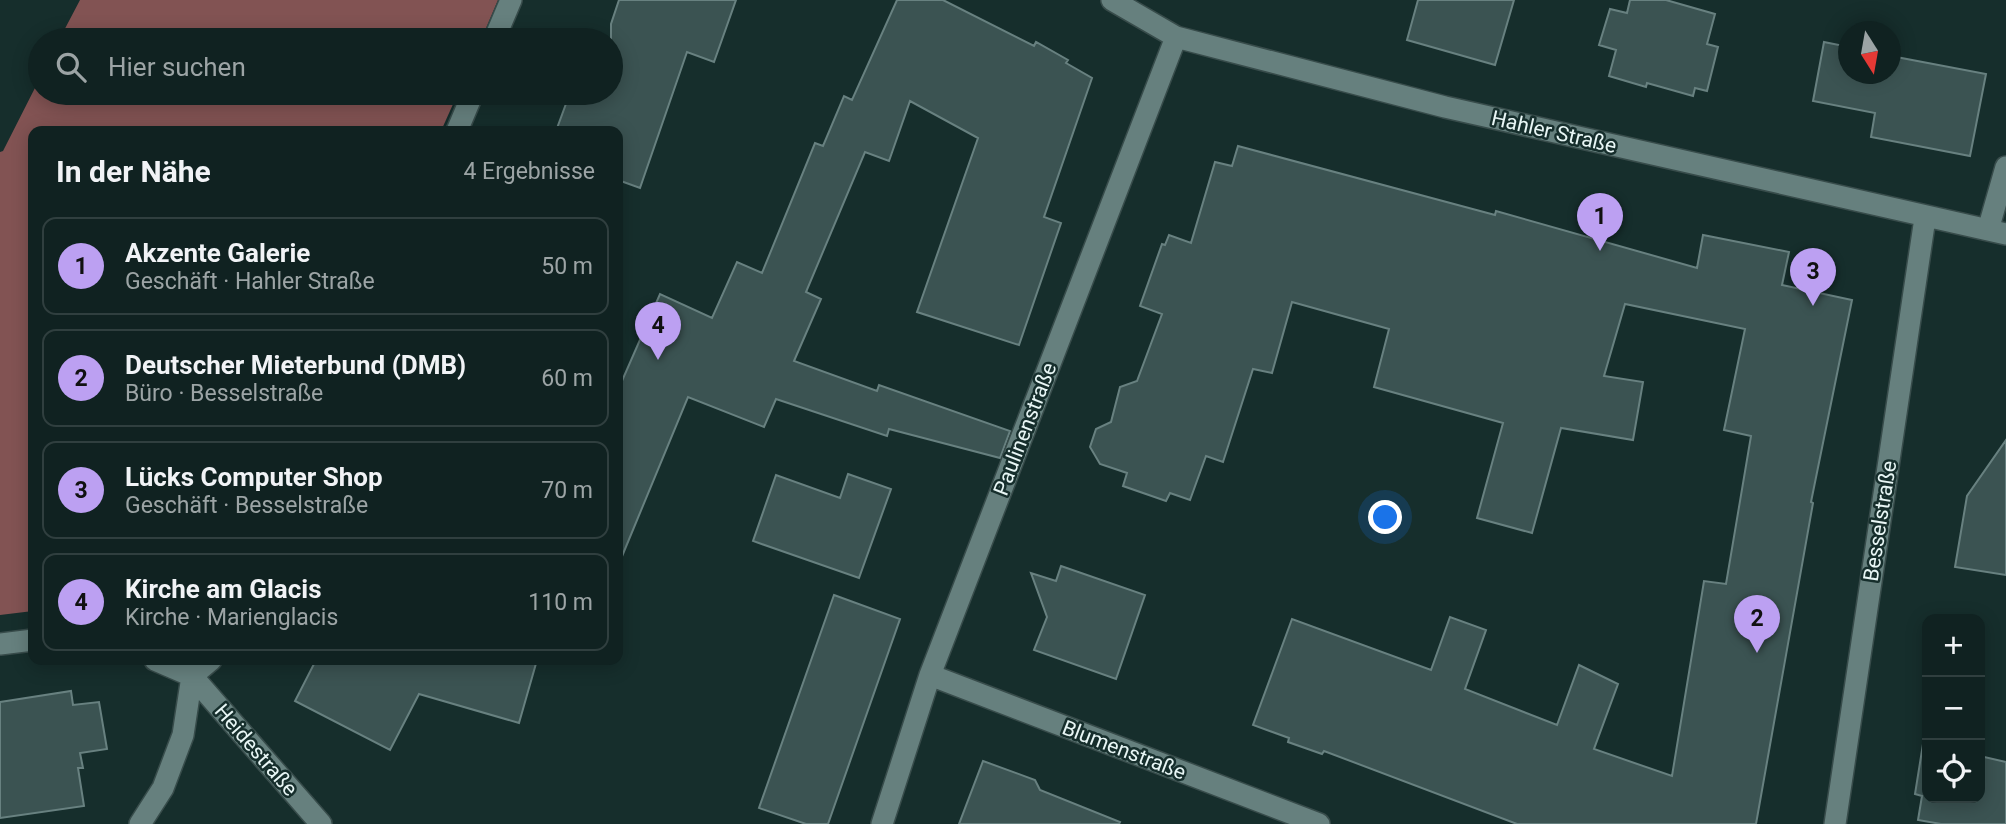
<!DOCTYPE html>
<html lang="de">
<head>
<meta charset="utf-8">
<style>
  :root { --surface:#102221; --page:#1e2f2e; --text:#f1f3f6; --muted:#9ca4a5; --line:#303f3f; --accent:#bca0f2 }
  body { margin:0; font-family:Roboto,sans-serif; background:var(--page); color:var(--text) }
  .controls { position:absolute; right:21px; bottom:21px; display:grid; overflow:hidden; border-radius:14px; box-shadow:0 4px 18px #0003 }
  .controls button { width:63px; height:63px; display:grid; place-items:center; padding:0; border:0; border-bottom:2px solid var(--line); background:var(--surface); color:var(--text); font:35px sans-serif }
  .compass { position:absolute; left:1838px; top:21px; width:63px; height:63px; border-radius:50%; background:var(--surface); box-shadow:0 4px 18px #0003; rotate:169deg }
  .you { position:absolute; left:1386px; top:518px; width:24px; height:24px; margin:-18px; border:5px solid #fff; border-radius:50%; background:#1a73e8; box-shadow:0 0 0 10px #1a73e833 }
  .badge { display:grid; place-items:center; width:46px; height:46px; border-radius:50%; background:var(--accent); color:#111; font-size:23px; font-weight:700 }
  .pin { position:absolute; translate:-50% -58px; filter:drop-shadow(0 2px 4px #0008) }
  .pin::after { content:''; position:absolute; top:37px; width:24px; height:21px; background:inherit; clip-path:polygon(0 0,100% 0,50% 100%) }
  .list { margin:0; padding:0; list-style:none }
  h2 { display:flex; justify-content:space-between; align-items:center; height:91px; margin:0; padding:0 28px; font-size:30px }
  h2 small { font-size:23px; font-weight:400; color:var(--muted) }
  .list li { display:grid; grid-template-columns:46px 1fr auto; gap:21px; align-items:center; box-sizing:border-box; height:98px; margin:0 14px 14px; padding:0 14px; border:2px solid var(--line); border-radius:14px }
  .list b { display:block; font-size:26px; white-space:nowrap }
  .list p { margin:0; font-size:23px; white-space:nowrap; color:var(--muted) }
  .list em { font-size:23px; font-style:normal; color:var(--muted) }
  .icon { flex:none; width:38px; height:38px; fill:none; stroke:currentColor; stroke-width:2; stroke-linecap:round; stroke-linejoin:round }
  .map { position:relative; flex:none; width:2006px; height:824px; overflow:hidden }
  .search { position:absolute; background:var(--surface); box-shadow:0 4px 18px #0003; left:28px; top:28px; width:595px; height:77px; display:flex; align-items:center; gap:18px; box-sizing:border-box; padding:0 24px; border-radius:38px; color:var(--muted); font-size:26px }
  .panel { position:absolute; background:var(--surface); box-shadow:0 4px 18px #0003; left:28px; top:126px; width:595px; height:539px; border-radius:14px }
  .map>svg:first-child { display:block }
</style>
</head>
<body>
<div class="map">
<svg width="2006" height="824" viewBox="0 0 2006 824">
  <rect width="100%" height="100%" fill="#162e2c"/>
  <!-- forest -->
  <path fill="#825353" d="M80,0H498L481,40H59Z
    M40,78V93H458L441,131H33V611L0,615V152L3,151Z"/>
  <!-- building -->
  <path fill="#3b5352" stroke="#688180" stroke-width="2" d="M619,0H736L714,62L687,52L640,188L618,180V131H556L570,93H611V24Z
    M897,0H943L1034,46L1036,42L1068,60L1066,63L1092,78L1044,217L1061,223L1019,345L917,312L978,138L910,101L889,161L865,152L806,292L821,299L794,361L877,391L879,385L1010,431L1000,458L889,429L887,436L776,399L764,427L688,397L618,566V390L660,294L712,318L737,262L762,273L815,143L823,146L844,96L852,100Z
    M1418,0H1514L1495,65L1407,40Z
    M1630,0H1666L1715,14L1707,44L1718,47L1707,91L1695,88L1693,96L1647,83L1646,87L1609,76L1616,50L1599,45L1610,9L1627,13Z
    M1824,42L1849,47V74H1891V56L1986,74L1970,156L1871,137L1875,113L1813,101Z
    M1238,146L1495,215L1496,211L1697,268L1703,235L1789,252L1782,285L1852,300L1811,502L1813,503L1756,824H1517L1324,751L1322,754L1288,742L1289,738L1253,725L1292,619L1431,670L1450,617L1486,630L1465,689L1557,725L1579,665L1618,684L1594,749L1672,776L1704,581L1726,584L1751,436L1724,430L1745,329L1625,304L1604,376L1643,382L1633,440L1561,428L1532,533L1477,518L1503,423L1374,387L1389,329L1292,302L1272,373L1253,369L1223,462L1206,456L1190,500L1170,493L1166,501L1123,486L1127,473L1100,464L1090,447L1096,429L1111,422L1120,387L1137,381L1162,314L1140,306L1162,244L1165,245L1169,235L1191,243L1215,162L1232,166Z
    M2006,440V575L1955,567L1967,496Z
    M848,474L891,489L859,578L753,541L776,475L840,498Z
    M1061,566L1145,595L1116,679L1034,650L1047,617L1031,573L1056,581Z
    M834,595L900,619L828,824H806L759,808Z
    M316,660H537L519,723L419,694L390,750L295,701Z
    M71,691L73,705L99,702L107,749L80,753L83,768H78L84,806L0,818V702Z
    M1923,744L1927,745V798H1980V756L2006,762V824H1941L1918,820L1922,796L1915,794Z
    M983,761L1035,780L1040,790L1120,822L1119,824H959Z"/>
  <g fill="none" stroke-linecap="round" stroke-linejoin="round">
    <!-- minor casing -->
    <g stroke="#384c4b" stroke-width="24">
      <path id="minor" d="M1112,0L1176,37L1445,107L2006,234
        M494,40L511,0
        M457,131L473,93
        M1988,230L2006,167
        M0,644L33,640
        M155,660L192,676L321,824
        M930,675L1319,824
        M192,676L211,660
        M140,824L163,788L183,735L192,676
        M882,824L930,675L1176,37
        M1835,824L1925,218"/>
    </g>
    <!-- minor -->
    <use href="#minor" stroke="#66807e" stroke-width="21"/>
  </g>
  <g text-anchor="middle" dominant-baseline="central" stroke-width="5" stroke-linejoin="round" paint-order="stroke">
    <!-- street labels -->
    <g font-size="21" fill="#e8f6f5" stroke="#162e2c">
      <text transform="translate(1554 132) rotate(13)">Hahler Straße</text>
      <text transform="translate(1025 429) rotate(-69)">Paulinenstraße</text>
      <text transform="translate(1880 521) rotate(-81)">Besselstraße</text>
      <text transform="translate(256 750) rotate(49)">Heidestraße</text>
      <text transform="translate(1124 750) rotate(21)">Blumenstraße</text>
    </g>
  </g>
</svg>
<div class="controls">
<button>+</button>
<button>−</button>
<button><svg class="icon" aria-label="locate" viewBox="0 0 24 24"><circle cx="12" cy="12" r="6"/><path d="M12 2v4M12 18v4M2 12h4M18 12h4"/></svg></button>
</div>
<svg class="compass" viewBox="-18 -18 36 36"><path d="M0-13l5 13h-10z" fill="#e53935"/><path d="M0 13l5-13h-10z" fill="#9ca4a5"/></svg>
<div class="you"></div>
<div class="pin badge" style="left:1600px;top:251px">1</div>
<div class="pin badge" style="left:1757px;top:653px">2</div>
<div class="pin badge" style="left:1813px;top:306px">3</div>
<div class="pin badge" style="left:658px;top:360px">4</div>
<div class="search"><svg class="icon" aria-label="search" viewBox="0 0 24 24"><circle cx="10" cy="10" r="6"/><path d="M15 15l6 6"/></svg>Hier suchen</div>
<section class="panel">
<h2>In der Nähe<small>4 Ergebnisse</small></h2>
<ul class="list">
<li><span class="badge">1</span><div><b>Akzente Galerie</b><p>Geschäft · Hahler Straße</p></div><em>50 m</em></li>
<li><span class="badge">2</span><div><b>Deutscher Mieterbund (DMB)</b><p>Büro · Besselstraße</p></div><em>60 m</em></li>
<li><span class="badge">3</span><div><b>Lücks Computer Shop</b><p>Geschäft · Besselstraße</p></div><em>70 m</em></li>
<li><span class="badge">4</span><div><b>Kirche am Glacis</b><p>Kirche · Marienglacis</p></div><em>110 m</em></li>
</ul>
</section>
</div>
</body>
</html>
